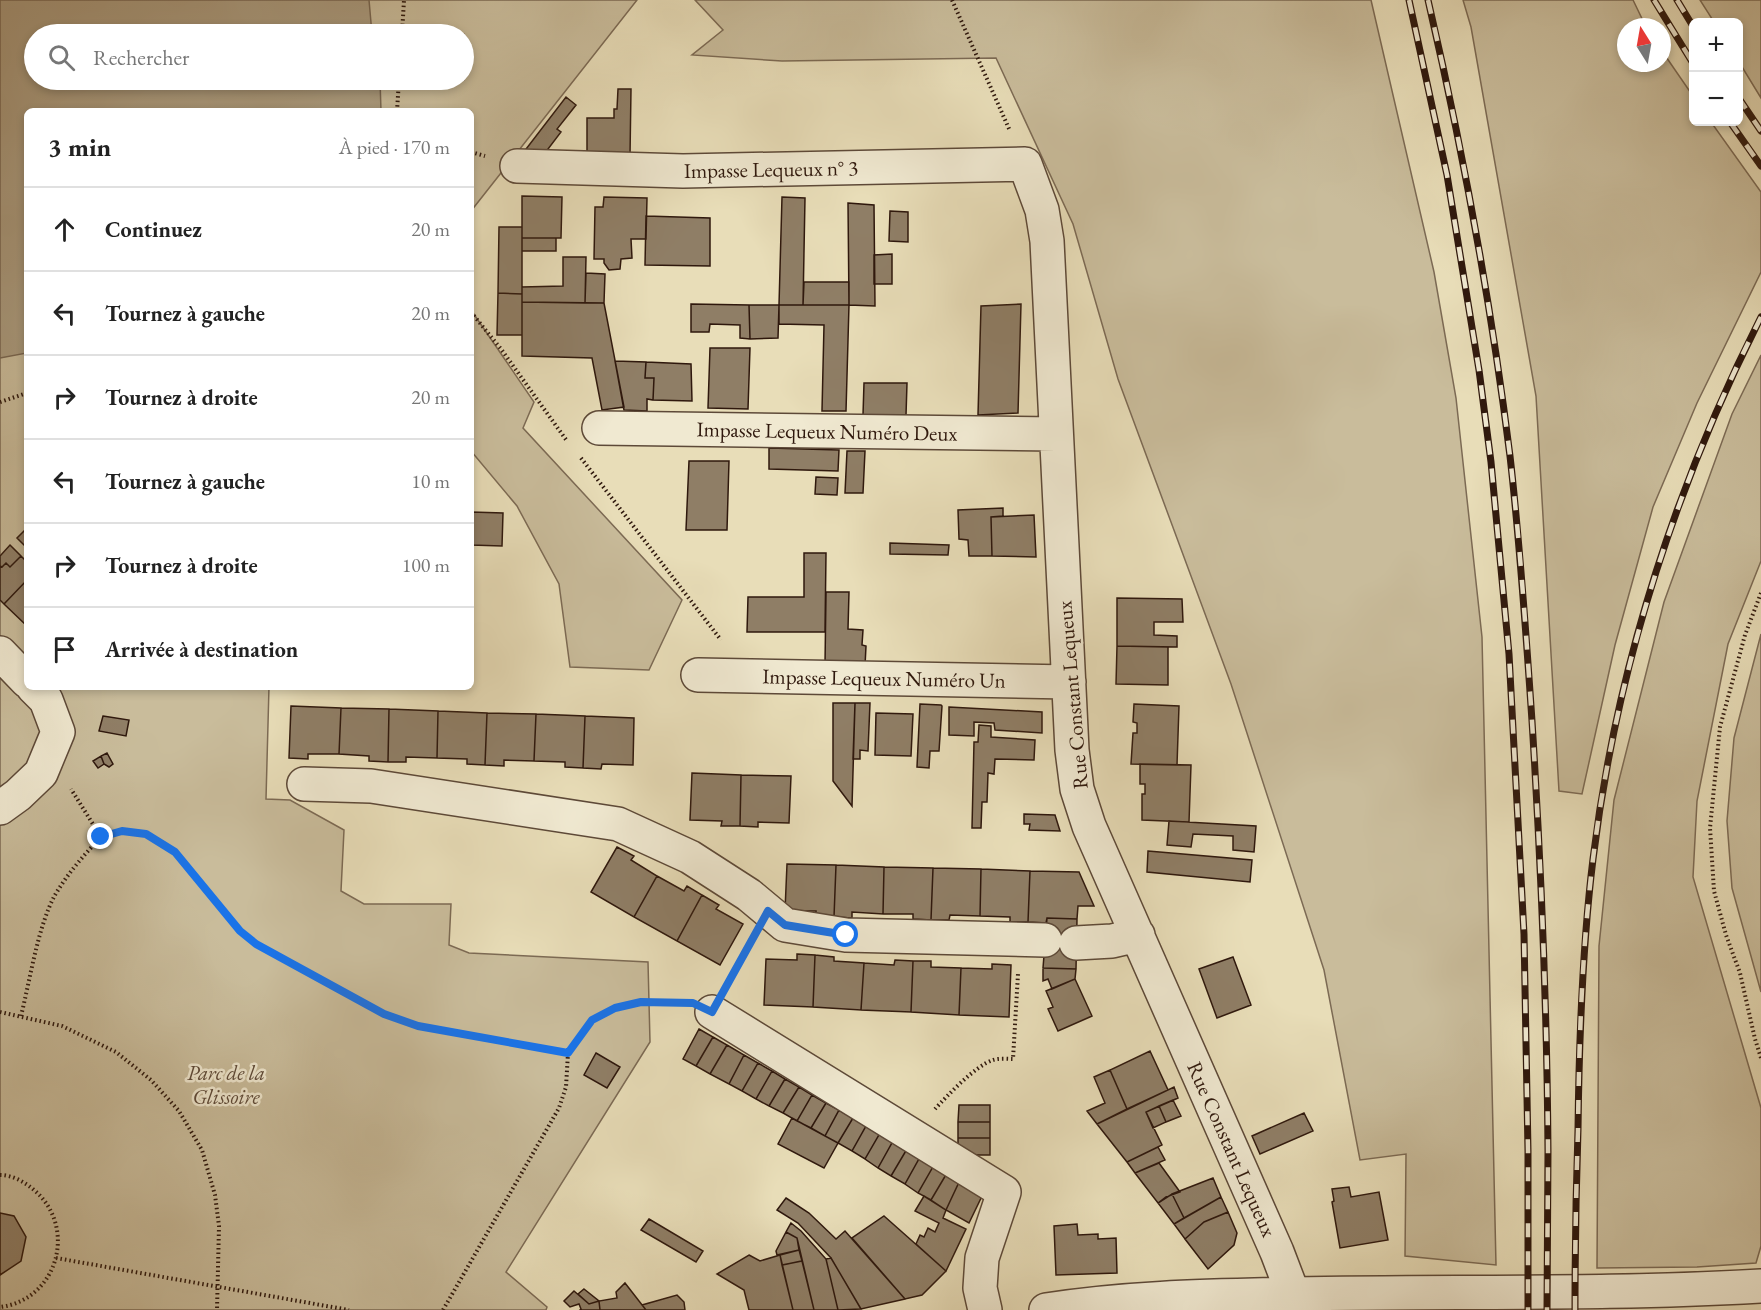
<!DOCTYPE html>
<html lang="fr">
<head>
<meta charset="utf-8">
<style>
  :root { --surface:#fff; --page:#f2f2f2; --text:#222; --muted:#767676; --line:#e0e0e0 }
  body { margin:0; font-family:"EB Garamond",serif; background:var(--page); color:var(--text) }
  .controls { position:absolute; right:18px; top:18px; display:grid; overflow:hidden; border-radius:9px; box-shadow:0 3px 9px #0003 }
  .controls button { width:54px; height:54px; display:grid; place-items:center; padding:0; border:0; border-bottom:2px solid var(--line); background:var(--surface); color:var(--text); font:30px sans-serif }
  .compass { position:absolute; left:1617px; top:18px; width:54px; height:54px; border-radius:50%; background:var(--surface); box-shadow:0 3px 9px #0003; rotate:349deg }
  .stop { position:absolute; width:18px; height:18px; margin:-14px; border:4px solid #1a73e8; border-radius:50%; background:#fff }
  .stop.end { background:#1a73e8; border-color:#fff; box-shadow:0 2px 6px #0008 }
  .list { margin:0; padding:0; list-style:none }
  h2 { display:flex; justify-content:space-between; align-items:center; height:78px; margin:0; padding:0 24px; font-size:26px }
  h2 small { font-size:20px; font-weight:400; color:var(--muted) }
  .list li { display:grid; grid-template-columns:39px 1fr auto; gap:18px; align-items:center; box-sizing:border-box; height:84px; padding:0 24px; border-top:2px solid var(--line) }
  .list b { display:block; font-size:22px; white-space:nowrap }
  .list em { font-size:20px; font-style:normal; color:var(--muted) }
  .icon { flex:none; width:33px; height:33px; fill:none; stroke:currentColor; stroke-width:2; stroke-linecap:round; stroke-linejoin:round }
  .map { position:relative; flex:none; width:1761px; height:1310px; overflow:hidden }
  .search { position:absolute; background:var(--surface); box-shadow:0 3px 9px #0003; left:24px; top:24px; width:450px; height:66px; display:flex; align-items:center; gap:15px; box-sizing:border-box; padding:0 21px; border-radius:33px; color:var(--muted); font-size:22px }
  .panel { position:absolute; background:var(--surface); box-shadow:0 3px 9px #0003; left:24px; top:108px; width:450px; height:582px; border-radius:9px }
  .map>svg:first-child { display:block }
</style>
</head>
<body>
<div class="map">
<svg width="1761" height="1310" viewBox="0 0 1761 1310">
  <rect width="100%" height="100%" fill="#e8ddb8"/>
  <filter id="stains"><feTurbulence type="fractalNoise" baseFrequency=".00333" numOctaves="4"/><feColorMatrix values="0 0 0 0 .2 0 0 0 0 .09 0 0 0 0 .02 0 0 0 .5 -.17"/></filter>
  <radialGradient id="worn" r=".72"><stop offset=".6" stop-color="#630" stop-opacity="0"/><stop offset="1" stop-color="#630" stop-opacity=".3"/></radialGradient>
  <!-- green -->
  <path fill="#c9bc9b" stroke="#7c6a54" stroke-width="1.5" fill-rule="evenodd" d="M0,0H637L471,211V111H27V687H269L266,799L290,800L344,830L341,891L364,904H451L449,945L469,953L648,962L650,1042L506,1272L547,1307L546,1310H0ZM34,34H464V80H34Z
    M695,0H1371L1434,272L1456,398L1482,637L1496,1265L1405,1256L1406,1154L1360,1160L1324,970L1231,684L1118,379L1073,224L996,58L782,61L692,55L723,30Z
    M1463,0H1633L1646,27H1626V63H1662V51L1693,96L1694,122H1711L1761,192V272L1697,403L1653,507L1615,645L1582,794L1559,791L1536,396L1471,27Z
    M1700,0H1761V98L1739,62L1738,22H1714Z
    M471,310L534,402L523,428L682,600L649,670L570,667L559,584L517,506L471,451Z
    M1761,355V561L1728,644L1697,801L1693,877L1761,1108V1246L1756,1263L1697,1267L1597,1268L1599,946L1614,800L1664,602L1732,414Z
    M1761,634V992L1732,888L1727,821L1734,738Z"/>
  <!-- water -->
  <path fill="#a99a7e" stroke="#786651" stroke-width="1.5" d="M0,0H369L372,34H34V80H380L381,111H27V353L0,358Z"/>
  <!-- building -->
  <path fill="#8f7e66" stroke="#2f180d" stroke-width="1.5" d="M618,89H631L630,156L587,155V118H614V109H617Z
    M566,97L576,105L557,129L561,132L545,153H523Z
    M522,196L562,197L561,238H522Z
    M604,197L647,198L646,239H631L632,258L621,259L620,269L609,270L604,263V259H594L595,207H603Z
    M782,197L805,198L803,305H779Z
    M848,203L874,205L875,306L849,305Z
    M890,211L908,212V242L889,241Z
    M646,216L710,218V266L645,265Z
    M499,227H522V294L498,293Z
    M522,238H556V251H522Z
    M892,254V284H874V255Z
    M563,257H586L585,303L522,302V287L563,286Z
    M586,273L605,274L604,303H585Z
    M804,282H849V305H803Z
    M498,293L522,294V335H497Z
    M522,302L604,303L624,407L602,410L592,358L522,356Z
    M691,304L749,305L750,339L740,338V325L710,324L709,332H691Z
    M1021,304L1018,413L978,415L981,306Z
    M749,305H779L778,338L750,339Z
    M779,305H849L846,411H822L824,325L779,324Z
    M710,348H750L748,409L708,408Z
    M615,361L646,362L645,378H654L653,400L647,399V411L624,410Z
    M646,362L691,364L692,401L653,400L654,378H645Z
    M864,383H907L906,415H863Z
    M769,448L839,450L838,471L769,469Z
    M847,451H865L863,493H845Z
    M689,461H729L727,530H686Z
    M816,477L838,478L837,495L815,494Z
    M1003,508V516L991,517L992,556H969L968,540L959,539L958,510Z
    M471,512L503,513L502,546L471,545Z
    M1034,515L1036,557L992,556L991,517Z
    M27,528V546L26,547L17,538Z
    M890,543L949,545L948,555L890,554Z
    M10,545L21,556L10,567L6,563L2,567L0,566V556Z
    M804,553H826L825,632H747L748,597H804Z
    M21,556L27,562V580L4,604L0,600V566L2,567L6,563L10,567Z
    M27,580V626L4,604Z
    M826,592H849L848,629L863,630L862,645L866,646L865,666L825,665Z
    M1117,598L1182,599L1183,622H1154V635L1177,636V647L1117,646Z
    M1117,646L1168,647V685L1116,684Z
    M833,703H855L852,806L833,781Z
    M855,703H870L868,751L860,750V759H853Z
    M920,704L941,705L942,706L939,751H930L929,768L917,767Z
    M1134,704L1179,706L1177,765L1131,764L1133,733H1137V723L1133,722Z
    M291,706L341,708L339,754H308V759L289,758Z
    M949,707L1042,712V733L995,730L994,723L974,722V736L949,735Z
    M341,708L389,709L388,762L369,761V756L339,754Z
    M389,709L438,711L437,758L406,757V762H388Z
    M438,711L487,713L485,765L467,764V759L437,758Z
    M487,713L536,714L534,761L504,760V766L485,765Z
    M876,713L913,714L911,756L875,755Z
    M536,714L585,716L583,768L565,767V762L534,761Z
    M103,716L129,720L126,736L99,731Z
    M585,716L634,718L633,765L602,764L601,769L583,768Z
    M979,725L991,726V737L1035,740L1034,760L995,759L994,774L988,773L987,802H982L981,828H972L974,742H978Z
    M107,753L113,764L109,767L104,764L101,756Z
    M101,756L104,764L98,768L93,761Z
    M1140,764L1191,765L1189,822L1142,820V794H1145V784H1140Z
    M692,773L741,775L740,826H721L722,821L690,820Z
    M741,775L791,776L789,823L758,822V827L740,826Z
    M1024,814L1055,815L1060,831L1029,830L1030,824H1024Z
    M1169,821L1256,826L1254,852L1233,850V836L1193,834L1191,847L1167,845Z
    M617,847L634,856L631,860L657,876L634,917L591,892Z
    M1148,851L1252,860L1250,882L1147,872Z
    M787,864L836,865L834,917L816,916V911H785Z
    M836,865L884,867L883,914L852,912V918L834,917Z
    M884,867L933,868L931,920L913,919V914H883Z
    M933,868L981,869L980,916L950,915L949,920H931Z
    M981,869L1030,871L1028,922H1010V917L980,916Z
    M1030,871L1079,872L1094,906H1078L1077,919L1047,918L1046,923L1028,922Z
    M657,876L684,891L687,886L702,895L677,941L634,917Z
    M702,895L719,905L716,909L743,924L720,965L677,941Z
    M1047,918L1077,919L1076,969L1043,968Z
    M797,954L815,955L813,1007L764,1005L766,959L797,960Z
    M815,955L834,957V961L864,963L861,1010L813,1007Z
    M1233,957L1251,1005L1217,1018L1199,969Z
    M895,960L913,961L911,1012L861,1010L864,963L894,965Z
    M913,961H931V967L961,968L959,1015L911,1012Z
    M992,964L1011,965L1009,1017L959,1015L961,968L992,969Z
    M1043,968L1076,969L1075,979L1052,989L1048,979L1043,981Z
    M1075,979L1092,1016L1058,1031L1048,1009L1053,1007L1046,991Z
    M699,1029L713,1037L696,1066L683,1059Z
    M713,1037L727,1045L710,1074L696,1066Z
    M727,1045L744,1055L729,1084L710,1074Z
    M1150,1051L1168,1090L1127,1109L1110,1070Z
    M596,1053L620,1067L607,1088L584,1075Z
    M744,1055L758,1063L742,1091L729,1084Z
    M758,1063L772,1071L756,1099L742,1091Z
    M1110,1070L1127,1109L1097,1124L1087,1111L1105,1103L1094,1077Z
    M772,1071L785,1079L769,1106L756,1099Z
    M785,1079L799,1087L783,1113L769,1106Z
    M799,1087L812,1095L797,1121L783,1113Z
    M1174,1087L1178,1098L1146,1112L1162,1145L1127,1162L1097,1124Z
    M812,1095L826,1103L811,1128L797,1121Z
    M1173,1100L1181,1116L1166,1122L1159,1106Z
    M826,1103L839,1110L825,1136L811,1128Z
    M959,1105H990V1122H958Z
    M1159,1106L1166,1122L1153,1128L1146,1112Z
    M839,1110L853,1118L838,1143L825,1136Z
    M1304,1113L1313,1131L1260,1154L1252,1136Z
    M792,1118L838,1143L824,1168L778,1144Z
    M853,1118L866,1126L852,1151L838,1143Z
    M958,1122H990V1138H958Z
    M866,1126L880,1133L865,1159L852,1151Z
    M880,1133L893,1141L878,1168L865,1159Z
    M958,1138H990V1155H958Z
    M893,1141L907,1149L891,1176L878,1168Z
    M1158,1147L1165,1160L1135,1173L1127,1162Z
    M907,1149L920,1157L905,1184L891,1176Z
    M920,1157L934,1165L918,1193L905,1184Z
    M1159,1163L1180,1192L1166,1197L1158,1203L1135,1173Z
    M934,1165L947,1173L931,1200L918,1193Z
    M947,1173L960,1180L946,1210L931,1200Z
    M1213,1178L1221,1197L1184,1218L1172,1194Z
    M960,1180L983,1194L969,1223L946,1210Z
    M1349,1187L1351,1197L1379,1192L1388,1240L1340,1248L1332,1202L1334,1201L1332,1189Z
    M1172,1194L1184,1218L1174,1224L1158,1203Z
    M924,1196L946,1210L943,1218L966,1229L946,1271L916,1244L920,1235L924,1237L928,1228L935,1232L939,1223L915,1211Z
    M1221,1197L1228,1212L1204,1222L1185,1239L1174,1224Z
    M786,1198L809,1213L836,1239L845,1231L905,1299L861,1309L831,1258L798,1223L777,1210Z
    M1228,1212L1237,1233L1234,1245L1208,1269L1185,1239L1204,1222Z
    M0,1213L14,1216L26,1237L21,1261L0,1275Z
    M884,1216L946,1271L922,1295L905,1299L852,1238Z
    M649,1219L703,1251L696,1262L641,1230Z
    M791,1223L801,1231L826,1259L838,1310H814L797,1238L786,1232Z
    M1077,1224L1078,1235L1098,1234V1239L1116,1238L1117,1273L1056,1275L1054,1226Z
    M786,1232L797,1238L799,1250L777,1255L776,1251Z
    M799,1250L802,1261L782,1265L780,1255Z
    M749,1255L760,1261L780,1255L793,1310H749L744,1290L717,1274Z
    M831,1258L861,1309L838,1310L826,1259Z
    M802,1261L814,1310H793L782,1265Z
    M625,1283L646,1310H600L599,1301L617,1298L616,1292Z
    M584,1289L599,1301L589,1304L578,1294Z
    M574,1291L589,1304L599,1301L600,1310H580L581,1309L579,1304L570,1307L564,1301Z
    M677,1295L684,1302L685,1310H646L642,1305Z"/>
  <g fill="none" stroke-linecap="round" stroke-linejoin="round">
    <!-- minor casing -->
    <g stroke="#5d4938" stroke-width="36">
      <path id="minor" d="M517,166L683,171L1025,164L1042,210L1047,241L1072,750L1077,789L1089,826L1277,1252L1293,1294
        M599,428L1056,434
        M0,653L27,681
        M698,675L1069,682
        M304,784L371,786L618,824L690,857L749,895L785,925L846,935L1045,940
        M0,808L18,795L41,773L58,732L46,700L33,687
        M1076,943L1112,941L1138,935
        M712,1012L1004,1192L982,1258L980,1288L985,1310
        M1046,1310C1129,1297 1211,1296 1295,1294C1450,1291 1606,1295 1761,1286"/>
    </g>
    <!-- path -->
    <path stroke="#2f180d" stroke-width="4" stroke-dasharray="1.5 3" stroke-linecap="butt" d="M952,0L1010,131
      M402,34L404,0
      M397,111L399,80
      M471,152L485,156
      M471,312L501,349L567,441
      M0,402L27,393
      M581,458L721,640
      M1761,593L1745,635L1720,727L1710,828L1714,891L1726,935L1740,973L1755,1039L1761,1058
      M101,837L122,831L146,834L175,852L240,931L256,944L384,1014L418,1026L567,1052
      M728,984L752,940
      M0,1012L62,1026L116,1052L151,1080L179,1111L202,1150L215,1195L219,1226L217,1310
      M21,1016C30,980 38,926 55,895C68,873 84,855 101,837L71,789
      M935,1109C948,1095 975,1066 993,1060C999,1058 1007,1059 1013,1059L1018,974
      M0,1175C12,1175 25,1182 34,1190C78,1227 58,1300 0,1307
      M56,1258L349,1310
      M443,1310L559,1108L566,1087L568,1053L592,1020L615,1008L641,1002L679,1003"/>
    <!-- minor -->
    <use href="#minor" stroke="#f0e9d1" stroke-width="33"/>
    <!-- rail casing -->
    <g stroke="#2f180d" stroke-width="7">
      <path id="rail" d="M1409,0L1447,175L1479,370L1491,462L1509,654L1524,934L1528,1151V1310
        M1428,0C1463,151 1491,303 1510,456C1520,544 1526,632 1532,721C1541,864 1547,1007 1548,1151C1548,1204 1547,1257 1547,1310
        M1654,0L1694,65
        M1677,0L1694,28
        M1738,97L1761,131
        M1730,122L1761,166
        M1575,1310C1575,1250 1576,1190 1578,1130C1579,1040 1582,949 1593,859C1616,670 1675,487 1761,317"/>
    </g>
    <!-- rail -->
    <use href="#rail" stroke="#f0e9d1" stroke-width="4.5" stroke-dasharray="14" stroke-linecap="butt"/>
  </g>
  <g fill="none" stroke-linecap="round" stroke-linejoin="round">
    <!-- route -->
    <path stroke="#1a73e8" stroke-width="8" d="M101,837L122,831L146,834L175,852L240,931L256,944L384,1014L418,1026L568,1053L592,1020L615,1008L641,1002L693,1003L712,1012L768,911L785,925L846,935"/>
  </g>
  <g text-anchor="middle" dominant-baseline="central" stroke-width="5" stroke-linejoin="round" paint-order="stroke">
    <!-- street labels -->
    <g font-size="21" fill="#2f180d" stroke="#f0e9d1">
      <text transform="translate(771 169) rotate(-1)">Impasse Lequeux n° 3</text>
      <text transform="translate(827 431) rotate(1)">Impasse Lequeux Numéro Deux</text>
      <text transform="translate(884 678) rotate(1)">Impasse Lequeux Numéro Un</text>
      <text transform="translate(1072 695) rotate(-95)">Rue Constant Lequeux</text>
      <text transform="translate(1232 1149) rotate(66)">Rue Constant Lequeux</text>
    </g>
    <!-- park labels -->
    <g font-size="21" font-style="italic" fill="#5d4938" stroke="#f0e9d1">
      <text x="226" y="1072">Parc de la<tspan x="226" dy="24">Glissoire</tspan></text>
    </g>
  </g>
  <rect width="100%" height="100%" filter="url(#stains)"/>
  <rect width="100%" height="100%" fill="url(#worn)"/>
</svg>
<div class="controls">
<button>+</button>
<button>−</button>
</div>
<svg class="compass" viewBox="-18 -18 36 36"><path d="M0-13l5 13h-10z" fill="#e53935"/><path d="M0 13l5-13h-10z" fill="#767676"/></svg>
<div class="stop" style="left:846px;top:935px"></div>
<div class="stop end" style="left:101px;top:837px"></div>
<div class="search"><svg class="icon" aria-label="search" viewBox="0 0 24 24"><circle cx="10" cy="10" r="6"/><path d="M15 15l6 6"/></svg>Rechercher</div>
<section class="panel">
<h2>3 min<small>À pied · 170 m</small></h2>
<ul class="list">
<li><svg class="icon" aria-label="ahead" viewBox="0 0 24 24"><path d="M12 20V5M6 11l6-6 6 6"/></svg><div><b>Continuez</b></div><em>20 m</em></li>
<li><svg class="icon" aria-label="left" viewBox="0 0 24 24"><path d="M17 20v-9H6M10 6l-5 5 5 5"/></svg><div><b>Tournez à gauche</b></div><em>20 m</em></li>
<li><svg class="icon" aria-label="right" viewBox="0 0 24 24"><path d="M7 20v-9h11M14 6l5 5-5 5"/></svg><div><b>Tournez à droite</b></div><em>20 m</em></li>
<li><svg class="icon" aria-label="left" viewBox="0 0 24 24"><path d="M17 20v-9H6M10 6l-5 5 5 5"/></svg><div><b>Tournez à gauche</b></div><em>10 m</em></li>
<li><svg class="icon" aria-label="right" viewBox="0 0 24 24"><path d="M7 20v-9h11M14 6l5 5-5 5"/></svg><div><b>Tournez à droite</b></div><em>100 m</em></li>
<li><svg class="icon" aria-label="arrive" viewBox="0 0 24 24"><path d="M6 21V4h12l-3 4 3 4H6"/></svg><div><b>Arrivée à destination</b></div></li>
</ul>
</section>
</div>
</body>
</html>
